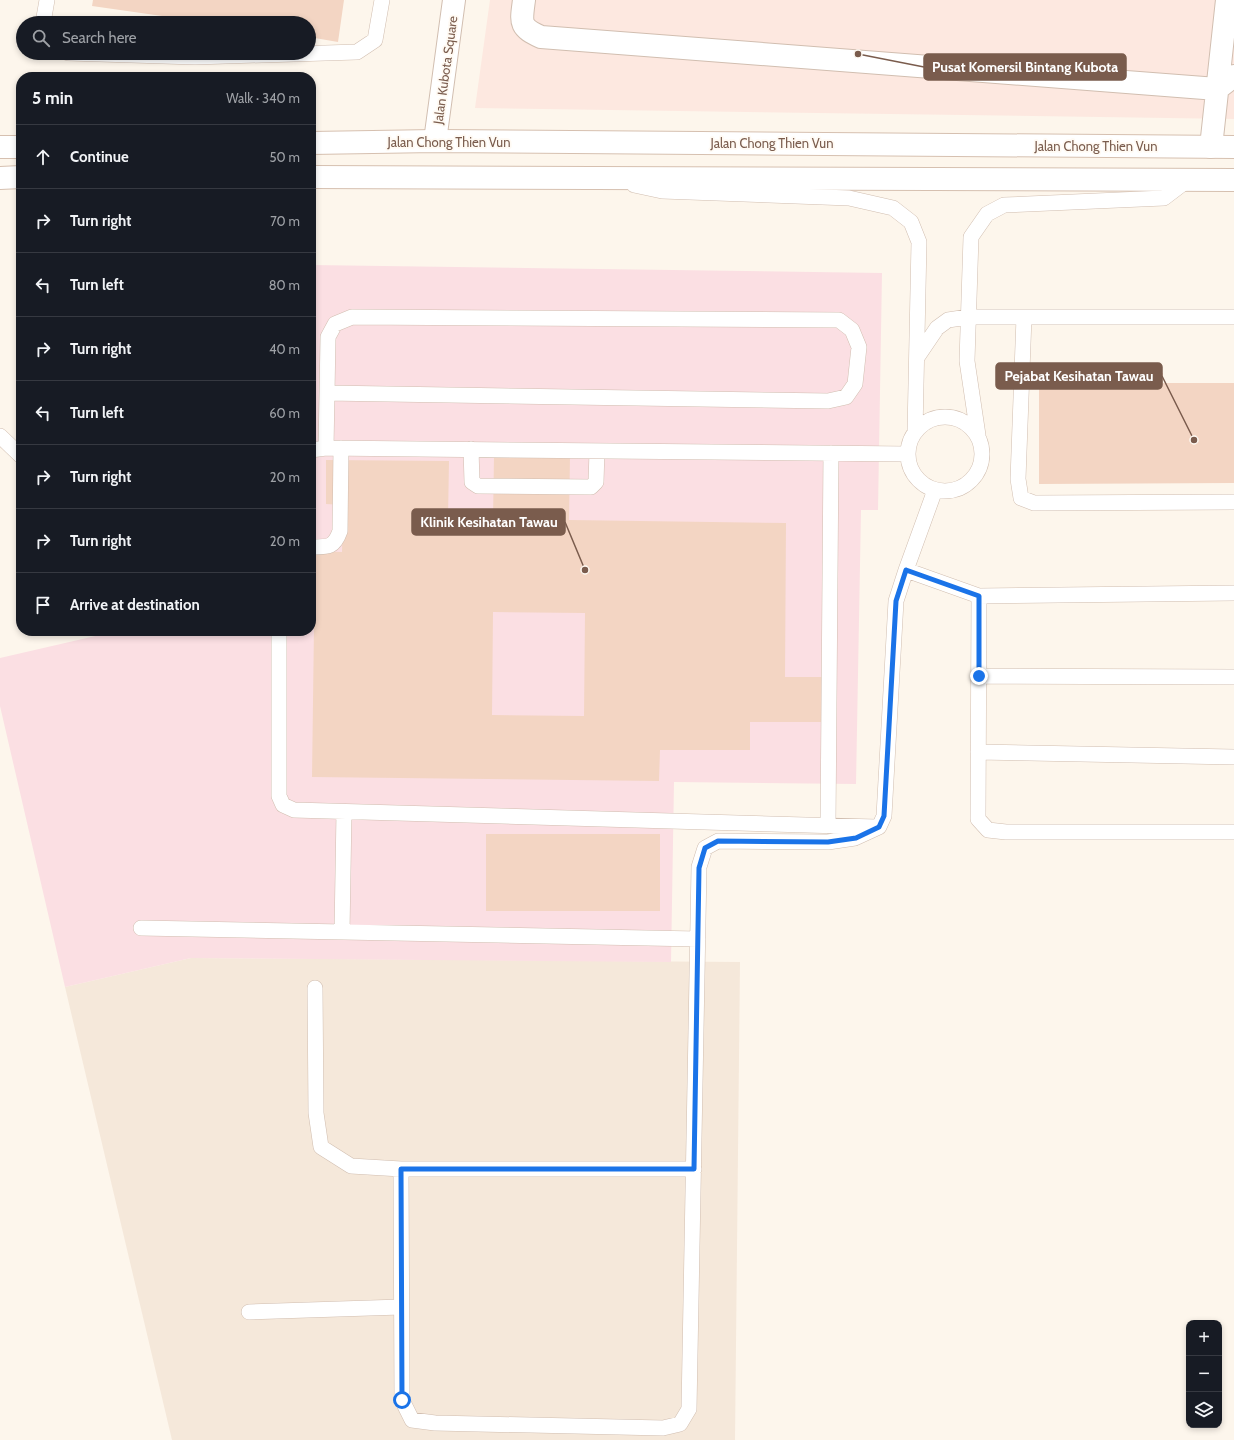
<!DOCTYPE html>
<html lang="en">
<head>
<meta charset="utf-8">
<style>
  :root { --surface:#171b24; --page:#242831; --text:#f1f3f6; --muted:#9ea1a6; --line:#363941 }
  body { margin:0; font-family:Cabin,sans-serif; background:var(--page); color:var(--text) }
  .controls { position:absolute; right:12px; bottom:12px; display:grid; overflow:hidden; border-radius:8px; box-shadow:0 2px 6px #0003 }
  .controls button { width:36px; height:36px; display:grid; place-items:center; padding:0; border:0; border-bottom:1px solid var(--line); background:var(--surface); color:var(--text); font:20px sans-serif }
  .stop { position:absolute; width:12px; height:12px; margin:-9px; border:3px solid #1a73e8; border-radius:50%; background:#fff }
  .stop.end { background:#1a73e8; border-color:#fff; box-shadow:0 1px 4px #0008 }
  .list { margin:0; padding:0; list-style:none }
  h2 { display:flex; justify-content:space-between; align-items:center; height:52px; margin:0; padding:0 16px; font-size:17px }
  h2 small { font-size:13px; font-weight:400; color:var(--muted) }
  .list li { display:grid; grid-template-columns:26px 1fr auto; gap:12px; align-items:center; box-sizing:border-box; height:64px; padding:0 16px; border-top:1px solid var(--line) }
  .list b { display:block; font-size:15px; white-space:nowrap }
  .list em { font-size:13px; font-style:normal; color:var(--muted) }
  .icon { flex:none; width:22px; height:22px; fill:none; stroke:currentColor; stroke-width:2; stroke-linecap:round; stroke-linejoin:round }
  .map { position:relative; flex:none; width:1234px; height:1440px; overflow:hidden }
  .search { position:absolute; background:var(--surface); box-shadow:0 2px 6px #0003; left:16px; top:16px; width:300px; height:44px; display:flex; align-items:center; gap:10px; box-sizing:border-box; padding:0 14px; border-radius:22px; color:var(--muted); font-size:15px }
  .panel { position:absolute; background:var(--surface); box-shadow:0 2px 6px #0003; left:16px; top:72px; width:300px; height:564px; border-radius:16px }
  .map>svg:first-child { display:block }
</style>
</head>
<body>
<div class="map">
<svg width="1234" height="1440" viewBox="0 0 1234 1440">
  <rect width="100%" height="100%" fill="#fdf6ec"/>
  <!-- residential -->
  <path fill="#f5e8da" d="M191,958L740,962L735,1440H172L65,987Z"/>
  <!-- commercial -->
  <path fill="#fde8e0" d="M490,0H1234V119L475,108Z"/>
  <!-- medical -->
  <path fill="#fbdfe3" d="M311,265L882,273L878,510H861L856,784L674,782L671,962L191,958L65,987L0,706V658L117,631H311Z"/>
  <!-- building -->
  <path fill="#f3d5c3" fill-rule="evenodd" d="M93,0H344L338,42L309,37V23H211L92,6Z
    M1053,373H1163V383H1234V483L1039,484V383H1053Z
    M494,456H570L569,520L786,523L785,677H824V722H750V750H660L659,781L312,777L315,551L342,552L343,505L326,504V460L449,461L448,519L493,520ZM493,612L585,613L584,716L492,715Z
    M486,834H660V911H486Z"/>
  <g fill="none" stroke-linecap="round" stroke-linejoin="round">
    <!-- lane casing -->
    <g stroke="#d1beb0" stroke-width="16">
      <path id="lane" d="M43,23L47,0
        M68,53L195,57L357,52L375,40L382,0
        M634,185L662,191L849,198L893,208L911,222L919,242L915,432
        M352,317L839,320L852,330L859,347L855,384L846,397L828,401L327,393L328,337L335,324Z
        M1024,317L1018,479L1021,498L1034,503L1234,502
        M918,356L937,328L948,320L968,317H1234
        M908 454a37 37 0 1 1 74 0a37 37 0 1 1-74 0Z
        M978,435L967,361L971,237L987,214L1004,205L1164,198L1189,179
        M0,436L21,456
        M326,448L327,393
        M471,449L472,482L478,486L591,487L596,482L597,451
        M311,450L326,448L908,454
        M311,547C328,547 334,548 340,531L341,448
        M906,570L979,596L1234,593
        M979,596L978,819L988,830L1006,832H1234
        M279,631V796L283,805L294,810L876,827
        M979,676L1234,677
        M978,752L1234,757
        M828,826L831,453
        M141,928L698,939
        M342,932L344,812
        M315,988L316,1113L321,1147L351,1166L401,1169H694
        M401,1169L402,1400L412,1420L435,1423L663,1428L680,1424L689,1409L699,867L705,848L718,841L828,842L855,838L879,827L884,816L896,601L906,570L935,490
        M249,1312L401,1307"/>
    </g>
    <!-- street casing -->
    <g stroke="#d1beb0" stroke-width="24">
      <path id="street" d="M524,0C521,23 519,27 541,37L1217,89L1234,76
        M435,141L454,0
        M1211,147L1227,0"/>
    </g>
    <!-- secondary casing -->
    <g stroke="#d6c0b0" stroke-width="24">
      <path id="secondary" d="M311,143L435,141L1234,147
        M0,147H21
        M311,177L1234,180
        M0,178L21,177"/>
    </g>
    <!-- lane -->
    <use href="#lane" stroke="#fff" stroke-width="15"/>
    <!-- street -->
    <use href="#street" stroke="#fff" stroke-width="22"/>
    <!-- secondary -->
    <use href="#secondary" stroke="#fff" stroke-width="22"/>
  </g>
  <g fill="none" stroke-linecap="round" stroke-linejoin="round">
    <!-- route -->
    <path stroke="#1a73e8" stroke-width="5" d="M402,1400L401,1169H694L699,868L705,848L718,841L828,842L856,838L879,827L884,816L896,601L906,570L979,596V676"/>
  </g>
  <g text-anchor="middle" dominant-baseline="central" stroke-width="3.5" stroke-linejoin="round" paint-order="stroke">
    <!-- street labels -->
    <g font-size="13" fill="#7a5c4d" stroke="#fffaf3">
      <text transform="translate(445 70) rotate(-82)">Jalan Kubota Square</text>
      <text x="449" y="142">Jalan Chong Thien Vun</text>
      <text x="772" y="143">Jalan Chong Thien Vun</text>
      <text x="1096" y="146">Jalan Chong Thien Vun</text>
    </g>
  </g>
  <!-- callouts -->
  <path fill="none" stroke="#7a5c4d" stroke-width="1.5" d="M858 54L924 67M1194 440L1162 376M585 570L565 522"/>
  <g fill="#7a5c4d" stroke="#fffaf3" stroke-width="1.5">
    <circle cx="858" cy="54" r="4"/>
    <circle cx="1194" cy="440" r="4"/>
    <circle cx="585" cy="570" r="4"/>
  </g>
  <g fill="#7a5c4d" stroke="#7a5c4d" stroke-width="1.5">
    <rect x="924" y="54" width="202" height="26" rx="4"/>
    <rect x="996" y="363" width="166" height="26" rx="4"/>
    <rect x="412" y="509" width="153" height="26" rx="4"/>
  </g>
  <g font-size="14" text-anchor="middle" font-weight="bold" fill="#fff">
    <text x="1025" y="72">Pusat Komersil Bintang Kubota</text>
    <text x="1079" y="381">Pejabat Kesihatan Tawau</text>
    <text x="489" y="527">Klinik Kesihatan Tawau</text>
  </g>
</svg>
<div class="controls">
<button>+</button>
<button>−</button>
<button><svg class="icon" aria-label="layers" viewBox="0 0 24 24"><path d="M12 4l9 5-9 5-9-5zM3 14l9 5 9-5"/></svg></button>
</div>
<div class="stop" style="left:402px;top:1400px"></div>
<div class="stop end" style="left:979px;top:676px"></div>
<div class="search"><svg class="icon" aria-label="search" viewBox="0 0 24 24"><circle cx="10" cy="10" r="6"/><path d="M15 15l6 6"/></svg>Search here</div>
<section class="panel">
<h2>5 min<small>Walk · 340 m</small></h2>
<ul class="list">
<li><svg class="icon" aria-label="ahead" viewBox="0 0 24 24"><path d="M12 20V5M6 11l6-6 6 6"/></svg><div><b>Continue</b></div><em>50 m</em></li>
<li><svg class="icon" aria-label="right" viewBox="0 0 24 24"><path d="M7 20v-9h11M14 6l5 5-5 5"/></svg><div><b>Turn right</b></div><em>70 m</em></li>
<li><svg class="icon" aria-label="left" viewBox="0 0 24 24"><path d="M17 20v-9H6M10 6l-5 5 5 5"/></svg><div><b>Turn left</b></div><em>80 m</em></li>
<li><svg class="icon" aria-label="right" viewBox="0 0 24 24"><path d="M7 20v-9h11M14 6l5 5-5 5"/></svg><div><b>Turn right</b></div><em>40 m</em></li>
<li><svg class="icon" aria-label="left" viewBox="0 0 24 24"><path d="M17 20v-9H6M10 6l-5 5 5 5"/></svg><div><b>Turn left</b></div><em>60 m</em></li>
<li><svg class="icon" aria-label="right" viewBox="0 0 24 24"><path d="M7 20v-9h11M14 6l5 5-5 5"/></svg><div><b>Turn right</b></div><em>20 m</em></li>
<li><svg class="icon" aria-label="right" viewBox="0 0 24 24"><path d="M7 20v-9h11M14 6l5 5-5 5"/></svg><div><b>Turn right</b></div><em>20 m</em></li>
<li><svg class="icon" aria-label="arrive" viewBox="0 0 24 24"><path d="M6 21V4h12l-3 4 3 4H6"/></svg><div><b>Arrive at destination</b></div></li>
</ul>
</section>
</div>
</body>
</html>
